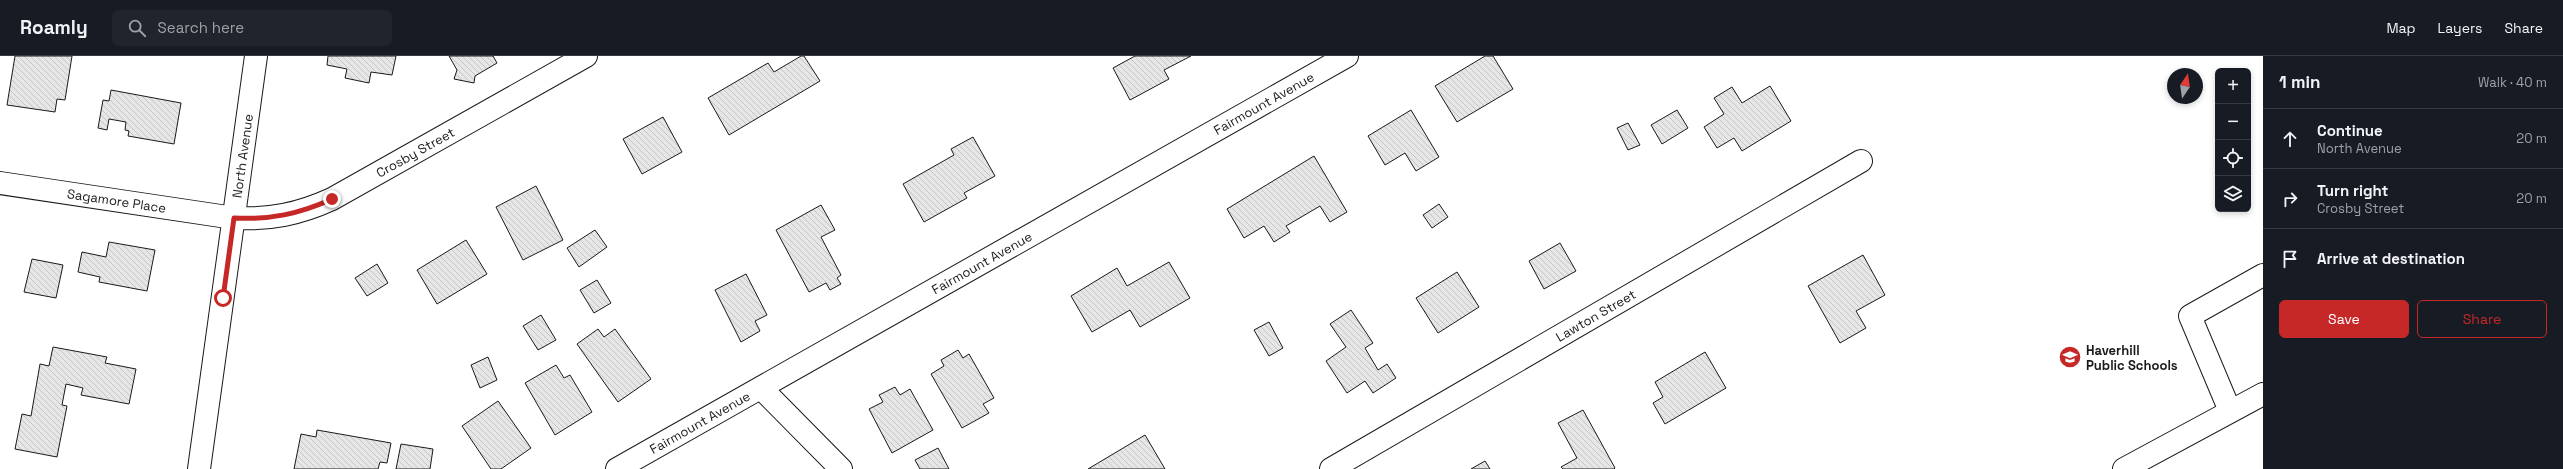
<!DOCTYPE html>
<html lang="en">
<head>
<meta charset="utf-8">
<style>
  :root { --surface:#171b24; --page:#20242c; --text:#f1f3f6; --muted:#9ea1a6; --line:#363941; --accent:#c62828 }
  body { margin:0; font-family:"Space Grotesk",sans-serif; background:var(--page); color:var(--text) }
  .controls { position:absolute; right:12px; top:12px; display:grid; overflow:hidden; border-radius:6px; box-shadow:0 2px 6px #0003 }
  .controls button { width:36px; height:36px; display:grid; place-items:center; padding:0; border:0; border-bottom:1px solid var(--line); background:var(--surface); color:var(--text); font:20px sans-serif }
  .compass { position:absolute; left:2167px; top:12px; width:36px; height:36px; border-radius:50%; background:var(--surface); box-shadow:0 2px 6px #0003; rotate:13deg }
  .stop { position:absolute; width:12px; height:12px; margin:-9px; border:3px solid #c62828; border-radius:50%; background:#fff }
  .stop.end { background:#c62828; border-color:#fff; box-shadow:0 1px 4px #0008 }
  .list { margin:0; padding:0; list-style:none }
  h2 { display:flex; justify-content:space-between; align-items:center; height:52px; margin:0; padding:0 16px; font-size:17px }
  h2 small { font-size:13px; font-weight:400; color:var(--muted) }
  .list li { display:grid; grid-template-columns:26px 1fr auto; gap:12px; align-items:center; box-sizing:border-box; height:60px; padding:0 16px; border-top:1px solid var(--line) }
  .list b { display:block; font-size:15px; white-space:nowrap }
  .list p { margin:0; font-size:13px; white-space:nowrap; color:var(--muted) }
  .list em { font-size:13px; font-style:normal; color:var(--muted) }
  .actions { display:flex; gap:8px; padding:12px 16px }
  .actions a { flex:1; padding:9px 0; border:1px solid var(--accent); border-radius:6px; text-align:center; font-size:14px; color:var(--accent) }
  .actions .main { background:var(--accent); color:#fff }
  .icon { flex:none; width:22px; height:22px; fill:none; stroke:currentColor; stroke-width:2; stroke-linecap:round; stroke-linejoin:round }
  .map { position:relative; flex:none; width:2263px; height:413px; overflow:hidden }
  header { display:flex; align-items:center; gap:24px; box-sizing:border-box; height:56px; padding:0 20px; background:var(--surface); border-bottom:1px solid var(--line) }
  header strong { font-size:19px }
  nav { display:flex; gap:22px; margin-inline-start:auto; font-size:14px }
  .search { width:280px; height:36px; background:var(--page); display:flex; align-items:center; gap:10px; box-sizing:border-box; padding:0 14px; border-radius:6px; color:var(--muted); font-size:15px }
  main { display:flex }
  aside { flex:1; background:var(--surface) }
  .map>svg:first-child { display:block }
</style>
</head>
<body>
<header>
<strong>Roamly</strong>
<div class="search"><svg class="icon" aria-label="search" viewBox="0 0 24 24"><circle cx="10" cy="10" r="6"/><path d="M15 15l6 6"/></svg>Search here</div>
<nav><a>Map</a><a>Layers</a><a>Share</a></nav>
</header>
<main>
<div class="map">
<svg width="2263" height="413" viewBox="0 0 2263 413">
  <defs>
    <pattern id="building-back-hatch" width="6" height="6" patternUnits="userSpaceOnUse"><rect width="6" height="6" fill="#e6e6e6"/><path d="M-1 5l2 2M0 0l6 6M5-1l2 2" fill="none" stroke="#c5c5c5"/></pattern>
  </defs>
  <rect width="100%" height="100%" fill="#fff"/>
  <!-- building -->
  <path fill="url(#building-back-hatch)" stroke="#1a1a1a" d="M15,0H72L65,44L57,43L55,56L7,49Z
    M328,0H396L392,19L371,16L369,27L345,22L347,13L327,9Z
    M449,0H493L497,7L475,20L474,27L454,23L457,14Z
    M801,0H804L820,25L729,79L708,42L768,7L774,16Z
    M1135,0H1191L1164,14L1169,23L1130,44L1113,12Z
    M1485,0H1493L1513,33L1457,66L1435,30Z
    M1770,30L1791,65L1742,95L1734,82L1717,92L1704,71L1724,58L1714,42L1732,31L1742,47Z
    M111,34L181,47L174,88L128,80L129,75L125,74L126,66L109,63L107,74L98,72L103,44L109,45Z
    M1411,54L1439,101L1416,115L1405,97L1385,109L1368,80Z
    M1677,54L1688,72L1662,88L1651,69Z
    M663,61L682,96L642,118L623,83Z
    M1628,67L1640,89L1628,94L1617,72Z
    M973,81L995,120L964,137L967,142L924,166L903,128L954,99L951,93Z
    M1314,100L1347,156L1330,166L1320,150L1286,170L1290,176L1274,186L1264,170L1244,182L1227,153Z
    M536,130L563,184L523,204L496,151Z
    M1439,148L1448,161L1432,172L1423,159Z
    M821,149L835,174L821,181L841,219L837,222L841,228L830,234L826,227L809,236L776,174Z
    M595,174L607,191L579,211L567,192Z
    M466,184L487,218L437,248L417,214Z
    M109,186L155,194L147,235L99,226L100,221L78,216L82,196L106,201Z
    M1560,187L1576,215L1544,233L1529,205Z
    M1863,199L1885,239L1856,255L1866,272L1840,287L1808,230Z
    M32,203L63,209L56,242L24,236Z
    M1169,206L1190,242L1140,271L1130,254L1092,276L1071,240L1117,212L1127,230Z
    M377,208L388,227L367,240L355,222Z
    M1457,216L1479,251L1438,277L1416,242Z
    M746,218L767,259L755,265L760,275L741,286L715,234Z
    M597,224L611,247L594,257L580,234Z
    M1351,254L1373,287L1365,292L1378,314L1387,308L1396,322L1373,337L1365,325L1347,337L1326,305L1346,291L1330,268Z
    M541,259L556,284L538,294L523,270Z
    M1269,266L1283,292L1269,300L1254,274Z
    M598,273L604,281L615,273L651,323L618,346L577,288Z
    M53,291L107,301L105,307L136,313L129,348L81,339L83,332L66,328L62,349L67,350L57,401L15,393L22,358L31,360L40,308L49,310Z
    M958,294L963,302L969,298L994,342L983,348L989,357L962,372L931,318L944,310L941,304Z
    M1705,296L1726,332L1665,368L1653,347L1663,341L1655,326Z
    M488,301L497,324L480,332L471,309Z
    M556,309L564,322L570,319L592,356L555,379L525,327Z
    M895,331L900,339L910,333L933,374L892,397L869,353L883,346L879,339Z
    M498,345L531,392L501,413H491L462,370Z
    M1583,354L1615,412L1614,413H1563L1561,411L1577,402L1558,367Z
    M317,374L391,387L387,407L380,406L378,413H294L301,378L316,381Z
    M1145,379L1165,413H1088Z
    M401,388L433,393L430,413H396Z
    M938,392L949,413H920L915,404Z
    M1485,405L1490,413H1471Z"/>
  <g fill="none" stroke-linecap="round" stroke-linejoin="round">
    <!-- minor casing -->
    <g stroke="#1a1a1a" stroke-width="24">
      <g id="minor">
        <path id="s1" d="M0,127L234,162C270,164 299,158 332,143L586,0"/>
        <path d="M761,332L841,413"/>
        <path d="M2230,355L2190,260L2263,219"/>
        <path id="s2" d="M617,413L1347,0"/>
        <path id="s3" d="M1331,413L1861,105"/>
        <path d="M2124,413L2263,338"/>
      </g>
    </g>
    <!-- major casing -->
    <g stroke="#1a1a1a" stroke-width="24">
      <g id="major">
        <path id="s4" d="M199,413L256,0"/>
      </g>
    </g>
    <!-- minor -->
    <use href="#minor" stroke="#fff" stroke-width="22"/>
    <!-- major -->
    <use href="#major" stroke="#fff" stroke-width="22"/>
  </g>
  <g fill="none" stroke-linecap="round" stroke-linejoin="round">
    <!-- route -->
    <path stroke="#c62828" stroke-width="5" d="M223,242L234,162C270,164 299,158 332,143"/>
  </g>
  <!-- icons -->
  <defs>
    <g id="school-disc" transform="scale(1.15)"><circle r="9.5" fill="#c62828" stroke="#fff"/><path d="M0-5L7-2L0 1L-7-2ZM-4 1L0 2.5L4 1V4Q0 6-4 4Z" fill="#fff"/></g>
  </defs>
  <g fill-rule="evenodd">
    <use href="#school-disc" x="2070" y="301"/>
  </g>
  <g text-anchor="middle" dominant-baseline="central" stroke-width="3" stroke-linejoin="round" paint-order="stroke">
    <!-- street labels -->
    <g font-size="13" fill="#1a1a1a" stroke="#fff">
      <text stroke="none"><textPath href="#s2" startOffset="743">Fairmount Avenue</textPath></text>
      <text stroke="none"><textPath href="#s1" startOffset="433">Crosby Street</textPath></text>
      <text stroke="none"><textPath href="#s4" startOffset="316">North Avenue</textPath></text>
      <text stroke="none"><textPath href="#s1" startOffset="118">Sagamore Place</textPath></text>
      <text stroke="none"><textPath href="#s2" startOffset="419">Fairmount Avenue</textPath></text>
      <text stroke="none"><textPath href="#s3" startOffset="306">Lawton Street</textPath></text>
      <text stroke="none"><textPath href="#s2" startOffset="95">Fairmount Avenue</textPath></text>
    </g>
    <!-- poi labels -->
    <g font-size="13" font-weight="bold" fill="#1a1a1a" stroke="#fff" text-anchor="start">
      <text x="2086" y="294">Haverhill<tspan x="2086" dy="15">Public Schools</tspan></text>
    </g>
  </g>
</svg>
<div class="controls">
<button>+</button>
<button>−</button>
<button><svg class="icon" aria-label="locate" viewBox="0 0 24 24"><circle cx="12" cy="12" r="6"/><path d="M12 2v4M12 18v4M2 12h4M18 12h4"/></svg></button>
<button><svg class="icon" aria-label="layers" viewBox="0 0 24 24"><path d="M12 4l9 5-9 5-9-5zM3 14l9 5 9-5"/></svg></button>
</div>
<svg class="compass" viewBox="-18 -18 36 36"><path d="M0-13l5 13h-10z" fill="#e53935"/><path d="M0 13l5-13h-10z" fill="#9ea1a6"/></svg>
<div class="stop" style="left:223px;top:242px"></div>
<div class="stop end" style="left:332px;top:143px"></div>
</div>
<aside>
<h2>1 min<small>Walk · 40 m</small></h2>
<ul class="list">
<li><svg class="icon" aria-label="ahead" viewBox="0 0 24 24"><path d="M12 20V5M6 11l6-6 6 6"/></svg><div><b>Continue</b><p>North Avenue</p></div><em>20 m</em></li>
<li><svg class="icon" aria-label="right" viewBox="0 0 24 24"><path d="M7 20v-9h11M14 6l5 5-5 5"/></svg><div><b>Turn right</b><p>Crosby Street</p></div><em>20 m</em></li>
<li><svg class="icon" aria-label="arrive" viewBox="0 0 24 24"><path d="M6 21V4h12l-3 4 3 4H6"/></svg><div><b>Arrive at destination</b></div></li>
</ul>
<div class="actions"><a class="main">Save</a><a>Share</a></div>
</aside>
</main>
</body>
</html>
